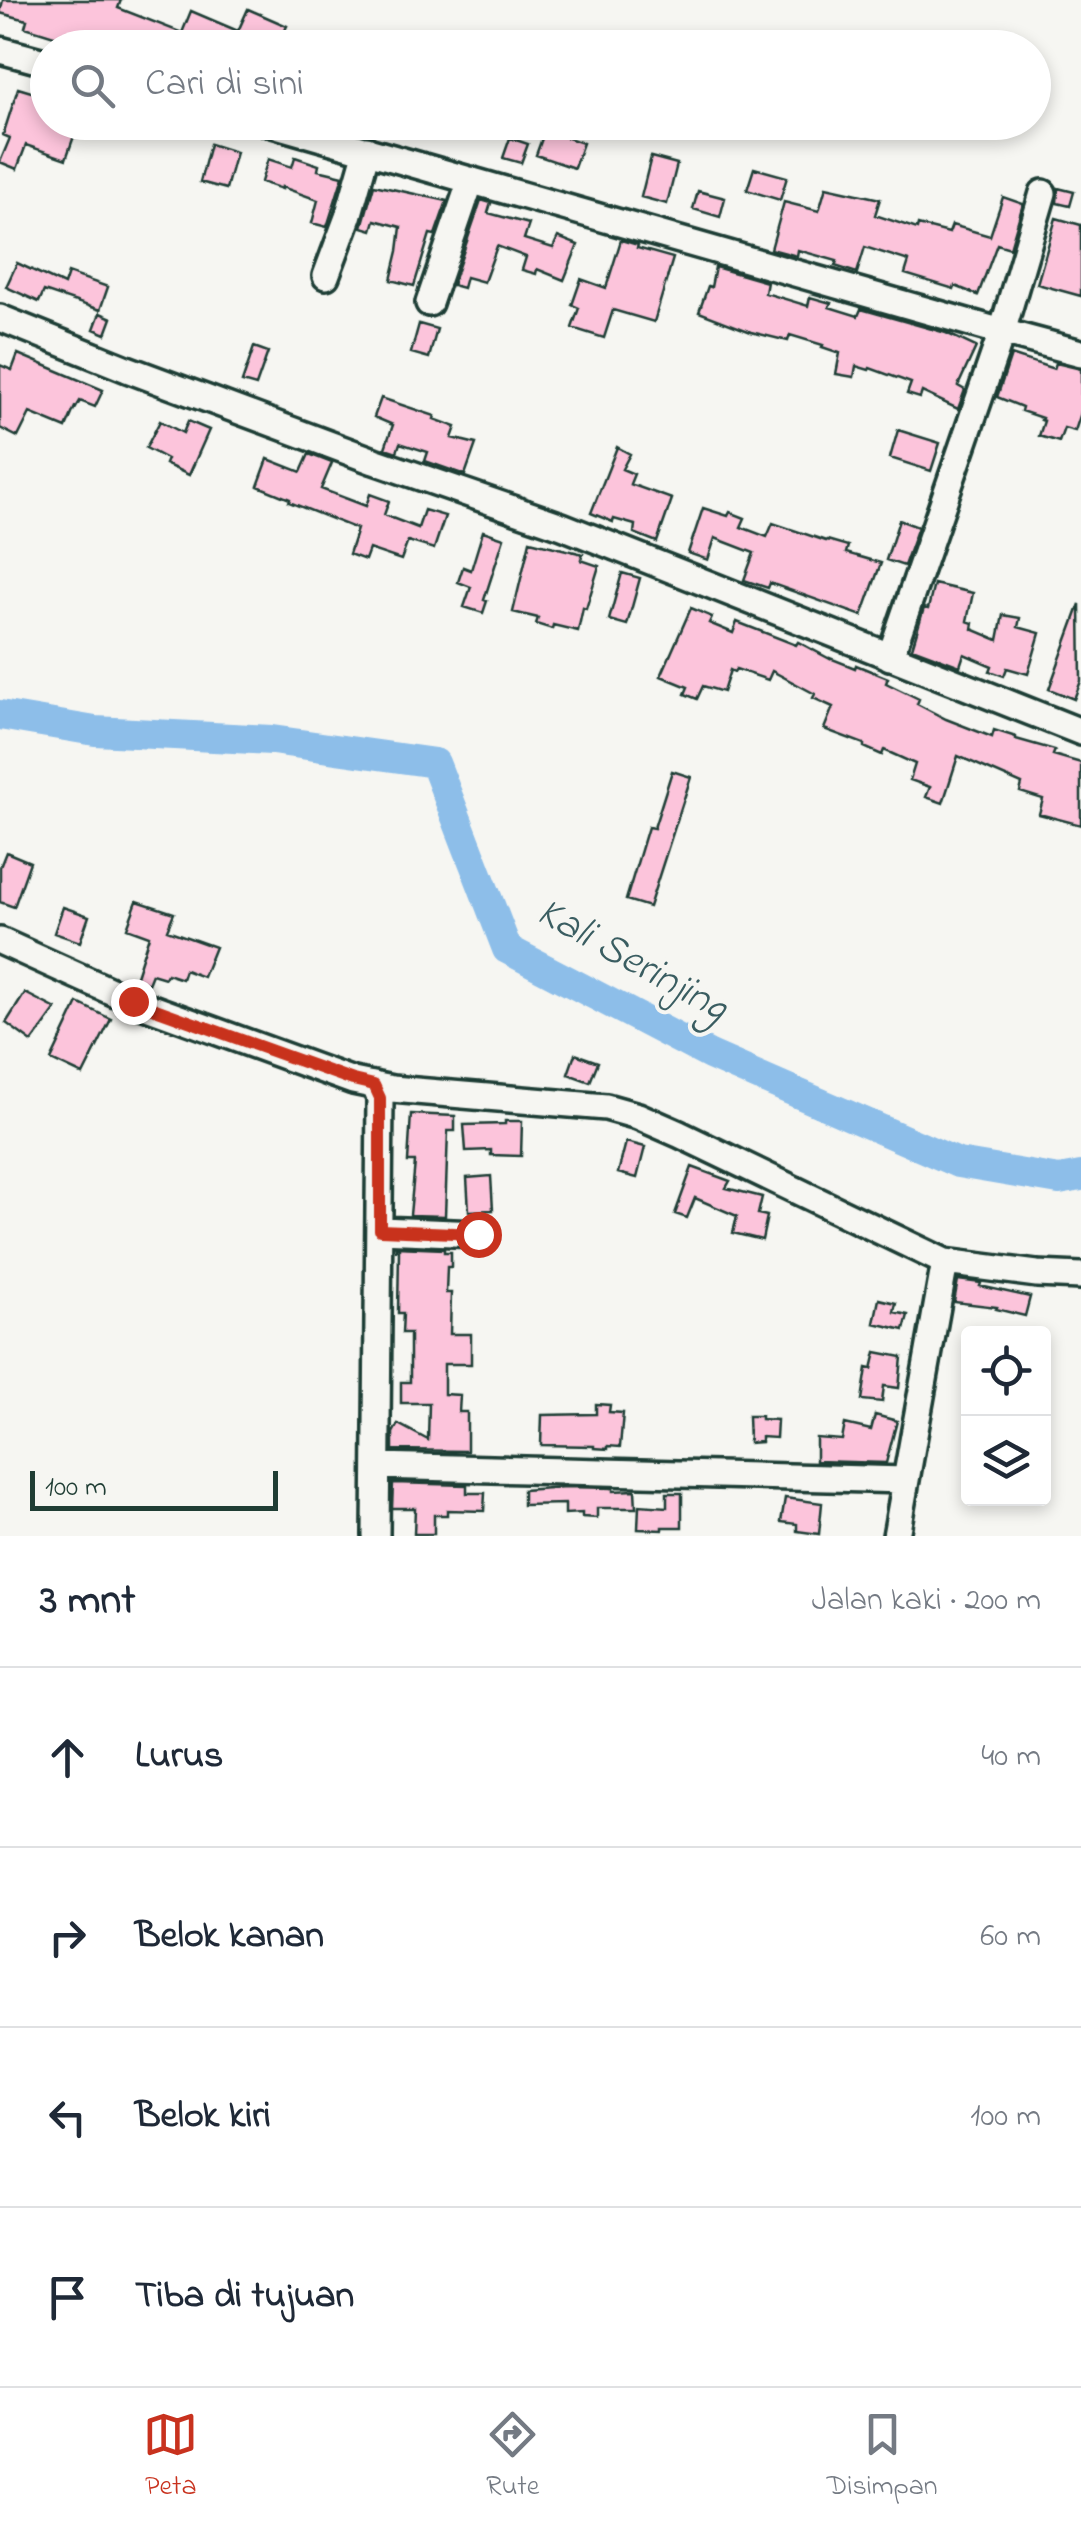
<!DOCTYPE html>
<html lang="id">
<head>
<meta charset="utf-8">
<style>
  :root { --surface:#fff; --page:#f6f6f7; --text:#1f2937; --muted:#747a83; --line:#e0e1e3; --accent:#c8321e }
  body { margin:0; font-family:"Indie Flower",sans-serif; background:var(--page); color:var(--text) }
  .controls { position:absolute; right:30px; bottom:30px; display:grid; overflow:hidden; border-radius:10px; box-shadow:0 5px 15px #0003 }
  .controls button { width:90px; height:90px; display:grid; place-items:center; padding:0; border:0; border-bottom:2px solid var(--line); background:var(--surface); color:var(--text); font:50px sans-serif }
  .scale { position:absolute; left:30px; bottom:25px; width:248px; box-sizing:border-box; padding-left:10px; border:5px solid #1f3d34; border-top:0; font-size:28px; line-height:35px; white-space:nowrap; color:#1f3d34; -webkit-text-stroke:8px #f6f6f2; paint-order:stroke }
  .stop { position:absolute; width:30px; height:30px; margin:-22px; border:8px solid #c8321e; border-radius:50%; background:#fff }
  .stop.end { background:#c8321e; border-color:#fff; box-shadow:0 2px 10px #0008 }
  .list { margin:0; padding:0; list-style:none }
  h2 { display:flex; justify-content:space-between; align-items:center; height:130px; margin:0; padding:0 40px; font-size:42px }
  h2 small { font-size:32px; font-weight:400; color:var(--muted) }
  .list li { display:grid; grid-template-columns:65px 1fr auto; gap:30px; align-items:center; box-sizing:border-box; height:180px; padding:0 40px; border-top:2px solid var(--line) }
  .list b { display:block; font-size:38px; white-space:nowrap }
  .list em { font-size:32px; font-style:normal; color:var(--muted) }
  .icon { flex:none; width:55px; height:55px; fill:none; stroke:currentColor; stroke-width:2; stroke-linecap:round; stroke-linejoin:round }
  .map { position:relative; flex:none; width:1081px; height:1536px; overflow:hidden }
  .search { position:absolute; background:var(--surface); box-shadow:0 5px 15px #0003; left:30px; right:30px; top:30px; height:110px; display:flex; align-items:center; gap:25px; box-sizing:border-box; padding:0 35px; border-radius:55px; color:var(--muted); font-size:38px }
  .sheet { height:850px; background:var(--surface) }
  nav { display:flex; justify-content:space-around; align-items:center; box-sizing:border-box; height:140px; border-top:2px solid var(--line); background:var(--surface); font-size:28px; color:var(--muted) }
  nav a { display:grid; justify-items:center; gap:5px }
  nav .on { color:var(--accent) }
  .map>svg:first-child { display:block }
</style>
</head>
<body>
<div class="map">
<svg width="1081" height="1536" viewBox="0 0 1081 1536">
  <rect width="100%" height="100%" fill="#f6f6f2"/>
  <filter id="ink" filterUnits="userSpaceOnUse"><feTurbulence type="fractalNoise" baseFrequency=".01" numOctaves="2"/><feDisplacementMap in="SourceGraphic" scale="20" xChannelSelector="R" yChannelSelector="G"/><feConvolveMatrix kernelMatrix="1 2 1 2 8 2 1 2 1" color-interpolation-filters="sRGB"/></filter>
  <g filter="url(#ink)">
    <g fill="none" stroke-linecap="round" stroke-linejoin="round">
      <!-- river -->
      <path stroke="#8dbee9" stroke-width="30" d="M0,715L95,731L272,740L435,763L507,949L710,1055L958,1163L1059,1180L1081,1176"/>
    </g>
    <!-- building -->
    <path fill="#fcc4db" stroke="#1f3d34" stroke-width="2.5" d="M3,0H121L118,8L182,33L191,11L238,31L248,9L287,26L277,48H111L85,39L83,45L25,27L27,20L0,13Z
      M18,88L48,97V122H79L66,159L26,145L17,169L0,162L10,138L3,135Z
      M405,122H448L443,138L405,125Z
      M545,130L583,143L574,168L536,155Z
      M510,138L528,144L521,163L503,158Z
      M210,144L236,152L226,189L200,182Z
      M295,157L319,165L318,170L343,176L327,227L312,223L318,200L282,187V189L261,182L268,159L292,167Z
      M651,157L677,164L667,204L641,197Z
      M754,168L787,177L780,200L747,190Z
      M374,185L447,201L435,235L430,234L414,286L391,280L398,251L401,227L375,220L372,230L362,227Z
      M826,187L880,199L875,215L917,229L918,225L949,233L952,225L990,236L1003,197L1023,204L1010,248L997,244L978,295L955,286L954,289L905,274L909,261L865,247L857,273L835,266L837,261L798,250L797,256L771,249L784,202L819,211Z
      M1058,188L1074,192L1070,206L1057,203Z
      M698,191L725,198L720,217L693,209Z
      M481,200L491,203L488,213L529,224L524,239L553,248L558,237L578,245L564,280L537,269L536,274L522,270L526,257L497,246L484,282L466,277L463,288L452,285Z
      M1056,218L1081,225V296L1037,284Z
      M621,240L638,245L637,248L673,258L654,322L613,310L604,338L572,328L579,308L572,305L581,279L606,288Z
      M17,263L64,285L68,273L108,287L100,310L44,291L39,302L6,287Z
      M715,267L767,282L765,293L808,306L810,297L831,303L829,307L858,316L861,309L946,333L976,347L958,386L965,390L958,409L922,392L920,398L907,394L911,383L870,368L869,370L856,366L854,377L836,374L840,353L822,347L823,345L790,335L788,341L751,332L699,312L708,286L711,287Z
      M100,313L112,318L106,334L94,329Z
      M419,324L437,329L429,358L411,353Z
      M254,347L268,352L256,386L242,382Z
      M18,354L103,390L95,407L80,401L76,408L75,407L66,428L30,413L18,437L0,428V365L12,370Z
      M1011,355L1054,369L1056,363L1081,369V413L1075,431L1064,428L1059,442L1039,436L1044,421L1041,420L1042,418L1021,411L1022,407L997,397Z
      M381,398L435,416L434,419L456,427L452,438L476,444L465,475L425,461L428,452L400,443L397,452L385,448L393,425L374,417Z
      M160,421L183,433L188,421L209,430L189,475L165,464L167,459L146,448Z
      M898,430L940,443L931,471L890,458Z
      M617,447L630,454L622,469L634,474L630,484L672,499L657,542L634,533L635,525L614,519L613,522L591,513Z
      M309,454L332,463L321,489L366,506L370,494L389,501L384,515L418,528L424,510L445,516L434,549L408,541L401,560L369,549L365,560L349,554L357,529L289,502L290,499L258,486L268,459L301,472Z
      M703,508L728,516L730,512L745,518L741,527L767,537L773,523L826,541L827,540L848,546L846,553L881,563L862,616L770,583L768,588L744,580L754,553L715,538L708,560L688,553Z
      M899,520L918,527L904,566L886,560Z
      M483,531L504,538L484,600L487,601L483,613L464,607L471,587L458,582L463,567L471,570Z
      M530,541L583,554L581,560L599,566L586,609L583,608L578,631L553,625L552,629L536,624L538,618L513,612Z
      M622,573L640,578L627,625L609,620Z
      M934,584L973,593L967,621L973,623L972,629L998,640L1003,615L1020,618L1018,627L1040,633L1028,674L1007,668L1004,676L990,671L992,666L964,654L960,666L912,648L924,608L928,609Z
      M1080,604L1081,681L1074,699L1049,689Z
      M691,608L712,617L709,623L733,633L737,622L796,645L798,642L830,659V658L855,668L856,665L888,678L886,683L919,699L917,704L946,719L992,737L994,730L1016,737V739L1055,750L1053,755L1081,763V825L1039,814L1043,799L1020,792L1022,784L958,756L943,803L926,797L930,787L910,780L915,764L884,750L882,755L864,747V744L824,729L833,707L813,698L815,694L772,671L768,680L736,669L734,672L730,670L723,692L703,686L697,699L685,694L688,687L661,676Z
      M672,771L691,777L649,907L626,900L648,827L654,828Z
      M6,852L30,862L14,907L0,902V867Z
      M137,901L174,913L167,930L215,947L203,977L185,970L182,979L167,974L165,978L152,974L148,984L135,979L149,936L127,928Z
      M63,907L89,916L80,942L54,933Z
      M25,993L56,1009L32,1042L6,1023Z
      M78,1003L111,1019L83,1075L51,1060Z
      M575,1054L598,1062L590,1082L568,1074Z
      M411,1114L455,1116V1131H448L445,1216L410,1215L415,1162H408Z
      M505,1121H522L521,1156L491,1155V1150L466,1151L464,1125L505,1124Z
      M626,1142L645,1147L637,1178L618,1173Z
      M692,1167L730,1181L726,1188L762,1197L758,1214L767,1216L762,1240L733,1233L737,1216L695,1198L687,1218L675,1214Z
      M491,1176L493,1210L469,1211L467,1178Z
      M396,1247L444,1249V1252H451V1267H447L446,1293H451L450,1334H471V1364H444V1394L460,1395L459,1412H467V1451L393,1450V1433L398,1424L428,1440L429,1403H401V1382H410V1333H402L403,1313H398L399,1250H396Z
      M958,1280L981,1283L980,1286L1030,1297L1025,1316L996,1309L997,1307L954,1302Z
      M879,1299L896,1303L894,1312L908,1315L904,1330L874,1323Z
      M876,1352L902,1357L899,1388L884,1386L882,1402L862,1400L867,1368L872,1369Z
      M596,1404L610,1405L609,1412L623,1413L620,1447L608,1446V1449L594,1448V1446L541,1445L542,1415L596,1414Z
      M875,1415L897,1421L886,1463L816,1461V1438L842,1440L845,1424L871,1430Z
      M748,1416H761V1419L777,1420L776,1438L761,1437V1442L749,1443Z
      M393,1483L467,1485V1493H485L484,1511L447,1510V1515H434V1534H414L415,1508H392Z
      M565,1487L613,1488V1491L635,1490L636,1508H597V1518L582,1517V1513L565,1514V1504L523,1505V1490Z
      M667,1493H682V1527H662V1530L638,1529L639,1505L667,1507Z
      M785,1498L822,1503L819,1534L797,1531V1524L781,1522Z"/>
    <g fill="none" stroke-linecap="round" stroke-linejoin="round">
      <!-- minor casing -->
      <g stroke="#1f3d34" stroke-width="32">
        <path id="minor" d="M0,50L48,63
          M266,122L1002,332L1081,353
          M326,276L348,217L367,150
          M429,303L471,180
          M0,318L127,369L374,461L562,526L1081,732
          M890,657L1002,332L1043,193
          M0,941L133,1001L353,1081L392,1089L606,1107L638,1116L679,1134L945,1262L1037,1274L1081,1276
          M374,1085L380,1098L376,1536
          M380,1230L478,1234
          M377,1466L906,1480
          M896,1536L945,1262"/>
      </g>
      <!-- minor -->
      <use href="#minor" stroke="#f6f6f2" stroke-width="25"/>
    </g>
  </g>
  <g fill="none" stroke-linecap="round" stroke-linejoin="round" filter="url(#ink)">
    <!-- route -->
    <path stroke="#c8321e" stroke-width="12" d="M133,1001L353,1080L374,1085L380,1098V1230L478,1234"/>
  </g>
  <g text-anchor="middle" dominant-baseline="central" stroke-width="8" stroke-linejoin="round" paint-order="stroke">
    <!-- water labels -->
    <g font-size="42" font-style="italic" fill="#3a5d61" stroke="#f6f6f2">
      <text transform="translate(632 961) rotate(29)">Kali Serinjing</text>
    </g>
  </g>
</svg>
<div class="controls">
<button><svg class="icon" aria-label="locate" viewBox="0 0 24 24"><circle cx="12" cy="12" r="6"/><path d="M12 2v4M12 18v4M2 12h4M18 12h4"/></svg></button>
<button><svg class="icon" aria-label="layers" viewBox="0 0 24 24"><path d="M12 4l9 5-9 5-9-5zM3 14l9 5 9-5"/></svg></button>
</div>
<div class="scale">100 m</div>
<div class="stop" style="left:478px;top:1234px"></div>
<div class="stop end" style="left:133px;top:1001px"></div>
<div class="search"><svg class="icon" aria-label="search" viewBox="0 0 24 24"><circle cx="10" cy="10" r="6"/><path d="M15 15l6 6"/></svg>Cari di sini</div>
</div>
<section class="sheet">
<h2>3 mnt<small>Jalan kaki · 200 m</small></h2>
<ul class="list">
<li><svg class="icon" aria-label="ahead" viewBox="0 0 24 24"><path d="M12 20V5M6 11l6-6 6 6"/></svg><div><b>Lurus</b></div><em>40 m</em></li>
<li><svg class="icon" aria-label="right" viewBox="0 0 24 24"><path d="M7 20v-9h11M14 6l5 5-5 5"/></svg><div><b>Belok kanan</b></div><em>60 m</em></li>
<li><svg class="icon" aria-label="left" viewBox="0 0 24 24"><path d="M17 20v-9H6M10 6l-5 5 5 5"/></svg><div><b>Belok kiri</b></div><em>100 m</em></li>
<li><svg class="icon" aria-label="arrive" viewBox="0 0 24 24"><path d="M6 21V4h12l-3 4 3 4H6"/></svg><div><b>Tiba di tujuan</b></div></li>
</ul>
</section>
<nav>
<a class="on"><svg class="icon" aria-label="map" viewBox="0 0 24 24"><path d="M3 6l6-2 6 2 6-2v14l-6 2-6-2-6 2zM9 4v14M15 6v14"/></svg>Peta</a>
<a><svg class="icon" aria-label="directions" viewBox="0 0 24 24"><path d="M12 3l9 9-9 9-9-9zM9 14v-3h6M13 9l2 2-2 2"/></svg>Rute</a>
<a><svg class="icon" aria-label="saved" viewBox="0 0 24 24"><path d="M7 4h10v16l-5-4-5 4z"/></svg>Disimpan</a>
</nav>
</body>
</html>
